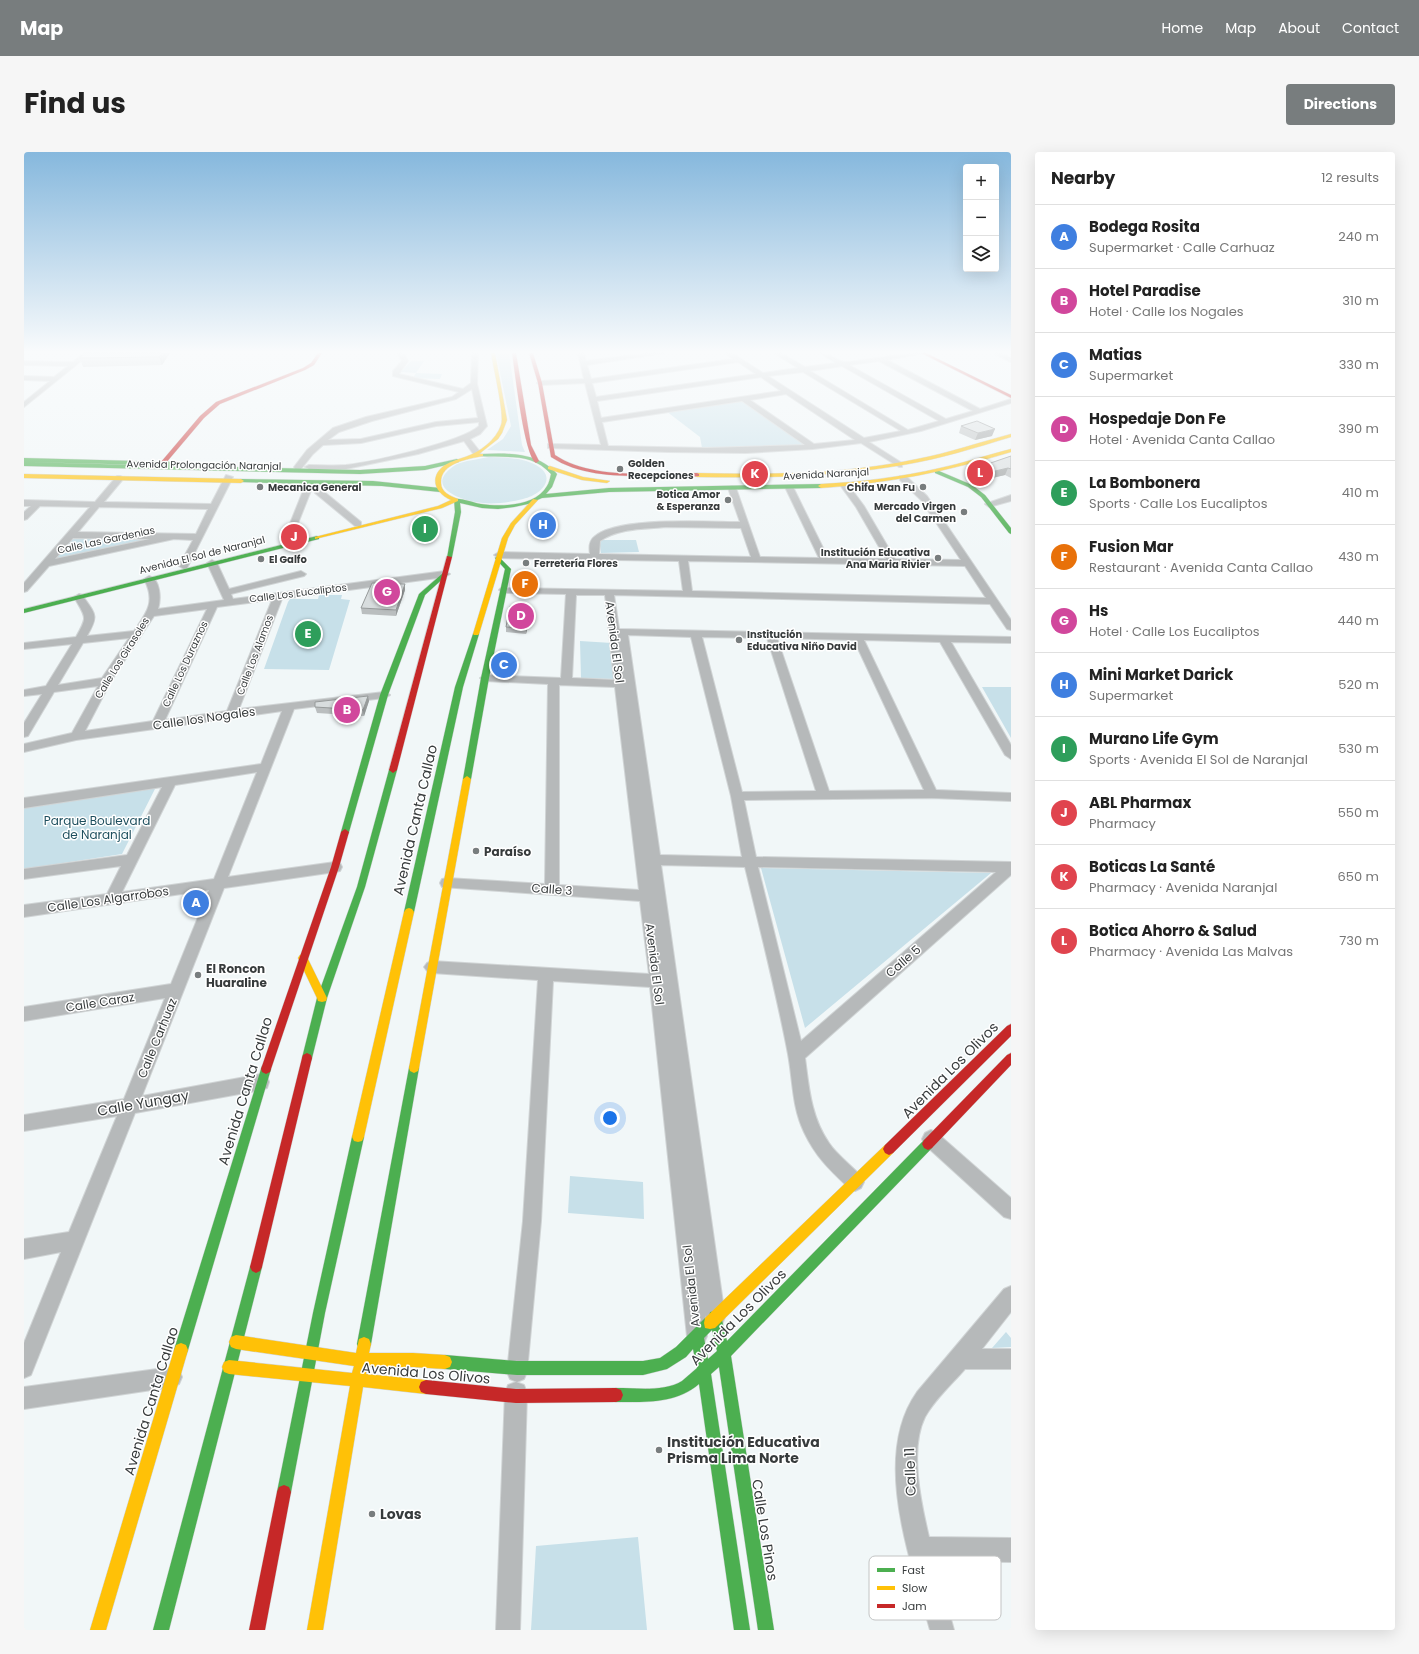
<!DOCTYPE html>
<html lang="en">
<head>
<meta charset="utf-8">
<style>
  :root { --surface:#fff; --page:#f6f6f6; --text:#222; --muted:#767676; --line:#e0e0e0; --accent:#787d7e }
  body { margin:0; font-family:Poppins,sans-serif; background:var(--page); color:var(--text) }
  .controls { position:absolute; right:12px; top:12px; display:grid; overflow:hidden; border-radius:4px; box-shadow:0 4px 16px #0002 }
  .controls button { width:36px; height:36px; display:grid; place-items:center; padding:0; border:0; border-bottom:1px solid var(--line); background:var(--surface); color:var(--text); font:20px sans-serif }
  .you { position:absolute; left:586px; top:966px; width:14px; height:14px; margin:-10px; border:3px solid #fff; border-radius:50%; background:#1a73e8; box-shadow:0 0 0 6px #1a73e833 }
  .badge { display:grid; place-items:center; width:26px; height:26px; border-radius:50%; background:var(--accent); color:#fff; font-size:13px; font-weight:700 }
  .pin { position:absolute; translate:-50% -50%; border:2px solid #fff; box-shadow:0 1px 4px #0006 }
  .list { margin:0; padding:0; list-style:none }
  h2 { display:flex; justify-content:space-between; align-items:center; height:52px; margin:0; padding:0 16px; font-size:17px }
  h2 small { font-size:13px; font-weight:400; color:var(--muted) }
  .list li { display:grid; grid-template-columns:26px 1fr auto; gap:12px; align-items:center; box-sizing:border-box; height:64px; padding:0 16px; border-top:1px solid var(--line) }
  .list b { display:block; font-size:15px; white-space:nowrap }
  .list p { margin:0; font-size:13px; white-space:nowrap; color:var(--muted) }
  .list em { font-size:13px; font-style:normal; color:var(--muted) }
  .icon { flex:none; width:22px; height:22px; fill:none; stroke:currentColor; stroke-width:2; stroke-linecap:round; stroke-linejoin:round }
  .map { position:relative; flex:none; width:987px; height:1478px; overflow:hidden; border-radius:4px }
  header { display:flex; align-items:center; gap:24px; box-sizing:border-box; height:56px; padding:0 20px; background:var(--accent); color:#fff }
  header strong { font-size:19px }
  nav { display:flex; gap:22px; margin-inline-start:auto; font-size:14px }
  .intro { display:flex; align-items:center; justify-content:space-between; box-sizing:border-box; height:96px; padding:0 24px }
  h1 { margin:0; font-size:28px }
  .button { padding:10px 18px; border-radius:4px; background:var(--accent); color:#fff; font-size:14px; font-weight:700 }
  main { display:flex; gap:24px; padding:0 24px }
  aside { flex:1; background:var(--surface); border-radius:4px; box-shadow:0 4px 16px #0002 }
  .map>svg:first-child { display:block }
</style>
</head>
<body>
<header>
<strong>Map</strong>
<nav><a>Home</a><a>Map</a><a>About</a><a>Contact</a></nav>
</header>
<div class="intro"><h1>Find us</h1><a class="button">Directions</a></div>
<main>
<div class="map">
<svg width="987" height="1478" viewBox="0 0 987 1478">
  <rect width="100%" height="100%" fill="#f1f7f8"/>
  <!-- green -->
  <path fill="#c7e0e9" d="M472,201H485L498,293L501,300L463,298L479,287L487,274Z
    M387,209H400L392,221L418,222L416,227L389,226L392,221L377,220Z
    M719,248L784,294L678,296L676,285L642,259Z
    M465,305C480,306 496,305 510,312C535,324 518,343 499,347C483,351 467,353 451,350C439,348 409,338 421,322C425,317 430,313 436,311C445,308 456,307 465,305Z
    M48,386L121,388L30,407Z
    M575,388H612L615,400L577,401Z
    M295,443H318L317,447L326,448L305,518L240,517L264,450L266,447H294Z
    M556,489L588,491L590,527L557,526Z
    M958,535H987V586Z
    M133,633L98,702L0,717V656Z
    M737,716L967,721L781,876Z
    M546,1024L619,1030L620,1067L544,1061Z
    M982,1180L987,1186V1195L968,1196Z
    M614,1385L623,1478H507L512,1394Z"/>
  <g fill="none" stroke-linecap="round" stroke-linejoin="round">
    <!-- street casing -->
    <g stroke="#d0d4d5" stroke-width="2">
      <path id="street" d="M60,201H67L0,255V250L26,229L0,228V224L30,225L44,214L0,213V209L49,210Z
        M373,201H379L384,209L375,222L439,237L447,231L448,201H454L453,232L463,274L456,282L446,287L457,301L456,303H450L440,289L394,302L322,317H285L281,315L285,313C297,313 310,314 322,313C348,310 438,290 455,274V270L412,274L337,291L299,293L289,302L277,317H271L270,315L283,298L309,276L342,265L428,245L435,240L369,224V219L378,209ZM448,237L454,266L412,270L337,287L304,288L315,280L348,269L432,247Z
        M554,201H560L562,209L623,201H641L563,213L567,227L709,207L701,201H708L739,221L774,216L750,201H757L781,215L812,211L796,201C806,201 814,210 822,210C849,208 873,201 900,201L863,208L956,257L987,247V251L897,279L845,290L878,311V315H875L837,291L789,297L722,301L644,300L524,296V292H527L577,293L561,231L516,233L513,231L516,229L560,227ZM855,209L949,259L922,267L825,213ZM714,210L732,222L572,245L568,231ZM818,214L915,269L884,278L786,219ZM779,220L877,279L840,286L744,224ZM737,225L757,239L577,266L573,249ZM762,242L831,288L790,292L726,248ZM718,249L781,293L683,296L584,294L578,270Z
        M969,201H977L987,206V210Z
        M202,323L209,325L163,416L160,417L155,414L169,388L150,387L25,414L3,439L0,440V431L66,355L16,354L3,367L0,368V360L7,354H0V348L71,350L93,324H96L100,326L80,350L187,352ZM75,355L184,357L172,382L54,380ZM49,386L126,387L31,407Z
        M876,324H882L903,344L987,468V478L983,477L966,452L590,443L595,477L987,485V491L927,490L987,593V607L981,603L916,490L840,488L912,638L987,641V649L908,646L720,648L732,705L987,710V723L781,906C785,936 787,965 805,991C813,1003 827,1013 837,1024L840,1030L837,1036L831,1039L825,1036C805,1017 792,1005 780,980C768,955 769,929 764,902C752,839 736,777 721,715L637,713L701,1165L698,1172L691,1175L684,1172L681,1163L683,1184L680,1191L673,1194L666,1191L663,1184L626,835L529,829L517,1069L503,1220L500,1227L493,1230L486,1227L483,1220L499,1069L514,828L408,821L403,819L400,815L403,811L408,809L625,822L616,749L418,735L416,731L418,727L423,726L521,732L524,532L461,529L456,526L461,523L537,526L542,442L480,441L475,438L477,436L659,439L655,409L475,406L470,403L475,400L566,402C565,396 565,389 570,385C593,364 684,370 716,370L704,336L708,334L712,336L736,405L795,406L761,335L765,333L769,335L804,406L862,407L832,355L816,333L820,331H823L840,354L871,407L937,408L897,348L876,328ZM642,375L717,376L727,405L575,402L576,389C595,376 620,377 642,375ZM664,409L941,414L962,446L668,439ZM552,443H581L590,528L548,526ZM604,483L667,485L707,644L718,705L636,703ZM678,485L743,486L792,639L718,640ZM753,486L830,488L900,638L805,639ZM535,533L591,535L615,738L535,733ZM734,715L972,720L777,889Z
        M283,329L290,331L267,389L263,392L260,391L259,389Z
        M294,330H300L301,332L297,336L298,338L337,370V374H331L291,341L289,335Z
        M987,343V349L965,355L961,352Z
        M188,408L193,411L205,437L277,419L282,422L280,424L207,442L209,447L421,419L426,422L421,425L258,447L215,557L360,540L366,543L360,546L270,557L204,725L311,710L316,711L318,715L316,719L311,720L200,736L118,944L237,922L243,924L245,930L243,936L237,938L111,961L7,1223L0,1226V1191L37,1100L0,1107V1087L45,1080L93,964L0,979V963L100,947L141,846L0,869V855L147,832L185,738L0,765V753L83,742L97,714L0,727V717L103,703L138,635L0,656V646L237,612L258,559L52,588L0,600V592L48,581L74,534L30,540L4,584L0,585V571L18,542L0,544V538L22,534L48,492L0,497V491L52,485C64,464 62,466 50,445L55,442L58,443C72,463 75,463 63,484L110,479C123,460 132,450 120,427L125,424C137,427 137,448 134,457L200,448L183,411ZM248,448L203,559L141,568L193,455ZM183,457L129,569L61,579L87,529L130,464ZM105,486L78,526L34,533L59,491ZM233,620L190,727L98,740L151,633Z
        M907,978L913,981L987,1046V1067L980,1065L901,993L898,987L901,981Z
        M987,1134V1160L958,1197H987V1217H941C928,1232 911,1247 901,1265C885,1297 897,1351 905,1385L987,1386V1410L911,1409L930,1478H906C887,1409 847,1305 893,1240L980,1137Z
        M148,1215L155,1218L158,1225L155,1232L148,1235L0,1257V1235Z
        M492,1230L500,1233L503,1241L496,1478H472L481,1241L484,1233Z"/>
    </g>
    <!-- fast casing -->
    <g stroke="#d0d4d5" stroke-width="1">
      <path id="fast" d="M457,302C484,301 514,300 533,322L528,335L522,342L585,336L797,332L800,334L797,336L585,340L518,346L504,352L490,355L474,357L458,356L436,351L437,360L428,405L423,406L431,360L430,347C439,346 449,351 457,352C478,355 512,354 523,334C525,331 526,326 527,322C506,299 482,307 455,304V303Z
        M0,306L152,310L155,312L152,314L0,310Z
        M433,307L435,308V310L401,318L336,322L0,314V310L336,318L401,314Z
        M911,319H915L948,333L961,343L987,376V382L985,381L957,345L944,335L911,321Z
        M217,327L349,329L416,336L419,338L416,340L358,334L215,330V328Z
        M293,384L295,385V387L0,461V457Z
        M474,404L487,417L465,526L447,627L443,630L439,627L457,526L481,417L471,406Z
        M419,421L424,422L401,443L364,543L325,680L324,682H318L317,680L356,543L395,442Z
        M452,480L455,482L439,535L390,760L388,763H382L380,760L431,535L449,482Z
        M369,615L373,618L341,735L303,846L288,906L287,909L283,911L279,909L278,906L293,846L333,735L365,618Z
        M390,911L394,913L395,916L347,1192L345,1197L340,1199L335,1197L333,1192L385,916L386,913Z
        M242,912L246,914L247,917L164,1198L162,1203L157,1205L152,1203L150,1198L237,917L238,914Z
        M334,980L338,981L340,985L301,1161L267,1340L265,1345L260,1347L255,1345L253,1340L289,1161L328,985L330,981Z
        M904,986L908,988L910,992L908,996L707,1204L750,1478H734L695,1215L687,1222L726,1478H710L675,1232C652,1252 621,1250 592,1250L587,1248L585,1243L587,1238L592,1236C612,1236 640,1240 658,1229C663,1225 668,1220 673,1216L669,1197L662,1205L643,1217L619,1223H493L421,1217L416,1215L414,1210L416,1205L421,1203L493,1209H619L636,1206L652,1195L681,1166L685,1165L686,1160L691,1159L696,1160L703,1189L900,988ZM688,1178L693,1199L684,1207L680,1186Z
        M232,1109L236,1111L238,1115L145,1478H129L226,1115L228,1111Z"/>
    </g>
    <!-- slow casing -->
    <g stroke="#d0d4d5" stroke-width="1">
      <path id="slow" d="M467,201H471L483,268L478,281L474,287L455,302H459V304C444,307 416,311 417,331C417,340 426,344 434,347V349L418,356L291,387V385L414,354L427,348C410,341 405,324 421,313C428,309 435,307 441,305C456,300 472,288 477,273C481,263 469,215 467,201Z
        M987,282V285C951,296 915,307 879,313C810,325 742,326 673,325L670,323L673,321C747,323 821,322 893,307C925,301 956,290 987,282Z
        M987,297V300C925,319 862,332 797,336L794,334L797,332C837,330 877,325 916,316C940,311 963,303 987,297Z
        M526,314L559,325L586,329L583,331L558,328L524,317V315Z
        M0,322L217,327L220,329L217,331L0,326Z
        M509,347L514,348L491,373L484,386L455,482L454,483H450L449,482L478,386L487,371Z
        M443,624L447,627L395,916L394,919L390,921L386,919L385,916L439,627Z
        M385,756L388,757L390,760L340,985L338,989L334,990L330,989L328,985L380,760L382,757Z
        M279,802L282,803L303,846L302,849L298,850L294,849L293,846L274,806L276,803Z
        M865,991L869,993L871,997L869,1001L691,1176L686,1177L681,1176L680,1171L681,1166L861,993Z
        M212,1183L332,1201L335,1187L340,1185L345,1187L347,1192L345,1201H389L421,1203L426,1205L428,1210L426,1215L421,1217L389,1215H343L342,1222L402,1228L407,1230L409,1235L407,1240L402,1242L339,1235L299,1478H283L326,1234L205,1222L200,1220L198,1215L200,1210L205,1208L328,1221L330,1214L212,1197L207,1195L205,1190L207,1185Z
        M157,1191L162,1193L164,1198L82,1478H66L150,1198L152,1193Z"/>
    </g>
    <!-- jam casing -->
    <g stroke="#d0d4d5" stroke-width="1">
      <path id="jam" d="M294,201H298L290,213L281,218L196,252L180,266L141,312H137V310L176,264L192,250L279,216L287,211Z
        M488,201H492L507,293L515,309L512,311C500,303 491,219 488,201Z
        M505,201H509L518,231L531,303C568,328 630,321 673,321L675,322V324C663,326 650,324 638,324C601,324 559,326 527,305L514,231Z
        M897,201H902L987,243V246Z
        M423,404L428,405L373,618L369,621L365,618Z
        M321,677L325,680L315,715L247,917L246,920L242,922L238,920L237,917L307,715L317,680Z
        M987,872V884L869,1001L865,1003L861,1001L859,997L861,993L983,874Z
        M283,901L287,903L288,906L238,1115L236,1119L232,1121L228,1119L226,1115L278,906L279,903Z
        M987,901V913L908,996L904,998L900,996L898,992L900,988L983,903Z
        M402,1228L492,1237L592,1236L597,1238L599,1243L597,1248L592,1250L492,1251L402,1242L397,1240L395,1235L397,1230Z
        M260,1333L265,1335L267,1340L241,1478H225L253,1340L255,1335Z"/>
    </g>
    <!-- street -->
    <use href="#street" fill="#b6b9ba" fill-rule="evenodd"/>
    <!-- fast -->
    <use href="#fast" fill="#4caf50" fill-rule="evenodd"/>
    <!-- slow -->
    <use href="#slow" fill="#ffc107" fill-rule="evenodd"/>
    <!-- jam -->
    <use href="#jam" fill="#c62828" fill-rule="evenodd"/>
  </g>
  <!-- wall -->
  <path fill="#babebf" d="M60,201H146L138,213L59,215L56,206Z
    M937,274L968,284L951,288L935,281Z
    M987,304V326L981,323L951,330L949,323L952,316Z
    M381,432V438L372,464L338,462L337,456Z
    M507,455V461L502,482L482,480V475Z
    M344,544L345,549L340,564L293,561L291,555Z"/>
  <!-- shaded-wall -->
  <path fill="#979b9b" d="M138,201H146L138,213L135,205Z
    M971,277L968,284L951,288L954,281Z
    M984,316L981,323L951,330L954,323Z
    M381,432V438L372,464V458Z
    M507,455V461L502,482V476Z
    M344,544L345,549L340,564L339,558Z"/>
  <!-- building -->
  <path fill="#d8ddde" stroke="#979b9b" d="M60,201H138L135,205L56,206Z
    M953,269L971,277L954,281L937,274Z
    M987,304V317L984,316L954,323L952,316Z
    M348,431L381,432L372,458L337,456Z
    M486,454L507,455L502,476L482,475Z
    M344,544L339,558L291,555V550Z"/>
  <!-- sky -->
  <linearGradient id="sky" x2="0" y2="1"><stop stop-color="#86b8dd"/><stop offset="0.49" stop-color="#f9fbfc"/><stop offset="1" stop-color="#f9fbfc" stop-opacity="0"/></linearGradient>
  <rect width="987" height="408" fill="url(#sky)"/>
  <!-- markers -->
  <g fill="#787d7e" stroke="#fff" stroke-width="1.5">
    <circle cx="596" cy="317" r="4"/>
    <circle cx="236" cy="335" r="4"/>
    <circle cx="899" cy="335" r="4"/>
    <circle cx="704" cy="348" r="4"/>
    <circle cx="940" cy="360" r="4"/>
    <circle cx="914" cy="406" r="4"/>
    <circle cx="237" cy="407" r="4"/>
    <circle cx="502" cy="411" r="4"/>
    <circle cx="715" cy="488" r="4"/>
    <circle cx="452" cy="699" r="4"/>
    <circle cx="174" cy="823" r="4"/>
    <circle cx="635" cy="1298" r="4"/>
    <circle cx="348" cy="1362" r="4"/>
  </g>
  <g text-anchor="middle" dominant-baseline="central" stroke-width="3" stroke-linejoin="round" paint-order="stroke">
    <!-- far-poi labels -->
    <g font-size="10" font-weight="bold" fill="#373b3c" stroke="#fff" text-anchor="start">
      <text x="604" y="311">Golden<tspan x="604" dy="12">Recepciones</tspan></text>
      <text x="244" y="335">Mecanica General</text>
      <text x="891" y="335" text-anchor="end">Chifa Wan Fu</text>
      <text x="696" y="342" text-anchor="end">Botica Amor<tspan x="696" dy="12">&amp; Esperanza</tspan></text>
      <text x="932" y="354" text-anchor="end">Mercado Virgen<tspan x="932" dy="12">del Carmen</tspan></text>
      <text x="906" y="400" text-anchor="end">Institución Educativa<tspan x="906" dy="12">Ana Maria Rivier</tspan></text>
      <text x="245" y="407">El Galfo</text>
      <text x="510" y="411">Ferretería Flores</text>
      <text x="723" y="482">Institución<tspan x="723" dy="12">Educativa Niño David</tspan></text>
    </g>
    <!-- far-street labels -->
    <g font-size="10" fill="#373b3c" stroke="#fff">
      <text transform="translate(180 313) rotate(1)">Avenida Prolongación Naranjal</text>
      <text transform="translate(802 322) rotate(-3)">Avenida Naranjal</text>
      <text transform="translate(82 388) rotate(-12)">Calle Las Gardenias</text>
      <text transform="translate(178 403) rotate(-14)">Avenida El Sol de Naranjal</text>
      <text transform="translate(274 441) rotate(-7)">Calle Los Eucaliptos</text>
      <text transform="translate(231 503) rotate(-69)">Calle Los Alamos</text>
      <text transform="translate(98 506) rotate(-58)">Calle Los Girasoles</text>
      <text transform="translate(161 512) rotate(-65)">Calle Los Duraznos</text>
    </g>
    <!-- street labels -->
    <g font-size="12" fill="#373b3c" stroke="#fff">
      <text transform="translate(591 490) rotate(83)">Avenida El Sol</text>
      <text transform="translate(180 566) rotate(-8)">Calle los Nogales</text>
      <text transform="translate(528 737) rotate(4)">Calle 3</text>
      <text transform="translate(84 747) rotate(-8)">Calle Los Algarrobos</text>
      <text transform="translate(879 809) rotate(-41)">Calle 5</text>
      <text transform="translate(631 812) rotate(83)">Avenida El Sol</text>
      <text transform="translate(76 850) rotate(-9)">Calle Caraz</text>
      <text transform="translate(133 886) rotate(-68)">Calle Carhuaz</text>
      <text transform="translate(667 1134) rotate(-96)">Avenida El Sol</text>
    </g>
    <!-- park labels -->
    <g font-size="12" fill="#1e4f5e" stroke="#fff">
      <text x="73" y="668">Parque Boulevard<tspan x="73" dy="14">de Naranjal</tspan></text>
    </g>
    <!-- poi labels -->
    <g font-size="12" font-weight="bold" fill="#373b3c" stroke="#fff" text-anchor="start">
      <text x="460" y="699">Paraíso</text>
      <text x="182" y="816">El Roncon<tspan x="182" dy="14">Huaraline</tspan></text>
    </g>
    <!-- near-street labels -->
    <g font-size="14" fill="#373b3c" stroke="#fff">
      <text transform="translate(391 668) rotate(-77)">Avenida Canta Callao</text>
      <text transform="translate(926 918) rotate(-45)">Avenida Los Olivos</text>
      <text transform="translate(221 939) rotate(-73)">Avenida Canta Callao</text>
      <text transform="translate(119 951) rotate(-10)">Calle Yungay</text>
      <text transform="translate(714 1165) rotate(-45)">Avenida Los Olivos</text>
      <text transform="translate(402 1221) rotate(5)">Avenida Los Olivos</text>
      <text transform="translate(127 1249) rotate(-73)">Avenida Canta Callao</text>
      <text transform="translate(886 1320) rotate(-92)">Calle 11</text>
      <text transform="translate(741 1378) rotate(81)">Calle Los Pinos</text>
    </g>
    <!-- near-poi labels -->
    <g font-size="14" font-weight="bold" fill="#373b3c" stroke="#fff" text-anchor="start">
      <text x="643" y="1290">Institución Educativa<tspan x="643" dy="16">Prisma Lima Norte</tspan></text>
      <text x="356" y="1362">Lovas</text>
    </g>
  </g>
  <!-- legend -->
  <rect x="845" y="1404" width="132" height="64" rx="6" fill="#fff" stroke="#c3c4c4" stroke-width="1"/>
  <rect x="853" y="1416" width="18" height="4" fill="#4caf50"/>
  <rect x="853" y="1434" width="18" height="4" fill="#ffc107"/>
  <rect x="853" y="1452" width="18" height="4" fill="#c62828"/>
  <g font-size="11" fill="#373b3c">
    <text x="878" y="1422">Fast</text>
    <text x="878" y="1440">Slow</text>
    <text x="878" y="1458">Jam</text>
  </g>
</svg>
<div class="controls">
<button>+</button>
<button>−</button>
<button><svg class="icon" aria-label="layers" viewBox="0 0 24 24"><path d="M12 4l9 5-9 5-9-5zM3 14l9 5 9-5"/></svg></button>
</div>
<div class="you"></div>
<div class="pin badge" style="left:172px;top:751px;background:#3f7fe0">A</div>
<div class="pin badge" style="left:323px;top:558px;background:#d1479c">B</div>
<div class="pin badge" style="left:480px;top:513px;background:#3f7fe0">C</div>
<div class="pin badge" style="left:497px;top:464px;background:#d1479c">D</div>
<div class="pin badge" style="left:284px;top:482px;background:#2e9e5b">E</div>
<div class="pin badge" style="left:501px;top:432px;background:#e8710a">F</div>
<div class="pin badge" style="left:363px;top:440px;background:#d1479c">G</div>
<div class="pin badge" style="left:519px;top:373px;background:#3f7fe0">H</div>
<div class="pin badge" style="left:401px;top:377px;background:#2e9e5b">I</div>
<div class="pin badge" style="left:270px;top:385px;background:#e0444e">J</div>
<div class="pin badge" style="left:731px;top:322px;background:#e0444e">K</div>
<div class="pin badge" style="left:956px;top:321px;background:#e0444e">L</div>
</div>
<aside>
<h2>Nearby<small>12 results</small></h2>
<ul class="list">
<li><span class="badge" style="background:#3f7fe0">A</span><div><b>Bodega Rosita</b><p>Supermarket · Calle Carhuaz</p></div><em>240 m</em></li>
<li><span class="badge" style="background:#d1479c">B</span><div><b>Hotel Paradise</b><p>Hotel · Calle los Nogales</p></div><em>310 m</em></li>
<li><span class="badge" style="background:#3f7fe0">C</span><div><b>Matias</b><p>Supermarket</p></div><em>330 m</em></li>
<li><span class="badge" style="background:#d1479c">D</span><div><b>Hospedaje Don Fe</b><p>Hotel · Avenida Canta Callao</p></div><em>390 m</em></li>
<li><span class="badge" style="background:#2e9e5b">E</span><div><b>La Bombonera</b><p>Sports · Calle Los Eucaliptos</p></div><em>410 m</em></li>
<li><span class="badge" style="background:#e8710a">F</span><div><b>Fusion Mar</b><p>Restaurant · Avenida Canta Callao</p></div><em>430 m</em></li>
<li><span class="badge" style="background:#d1479c">G</span><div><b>Hs</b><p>Hotel · Calle Los Eucaliptos</p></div><em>440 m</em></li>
<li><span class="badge" style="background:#3f7fe0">H</span><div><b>Mini Market Darick</b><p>Supermarket</p></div><em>520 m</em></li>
<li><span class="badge" style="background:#2e9e5b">I</span><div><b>Murano Life Gym</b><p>Sports · Avenida El Sol de Naranjal</p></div><em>530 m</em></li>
<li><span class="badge" style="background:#e0444e">J</span><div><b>ABL Pharmax</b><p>Pharmacy</p></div><em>550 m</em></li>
<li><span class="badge" style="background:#e0444e">K</span><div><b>Boticas La Santé</b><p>Pharmacy · Avenida Naranjal</p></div><em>650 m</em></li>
<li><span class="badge" style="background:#e0444e">L</span><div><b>Botica Ahorro &amp; Salud</b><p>Pharmacy · Avenida Las Malvas</p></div><em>730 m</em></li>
</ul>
</aside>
</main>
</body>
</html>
